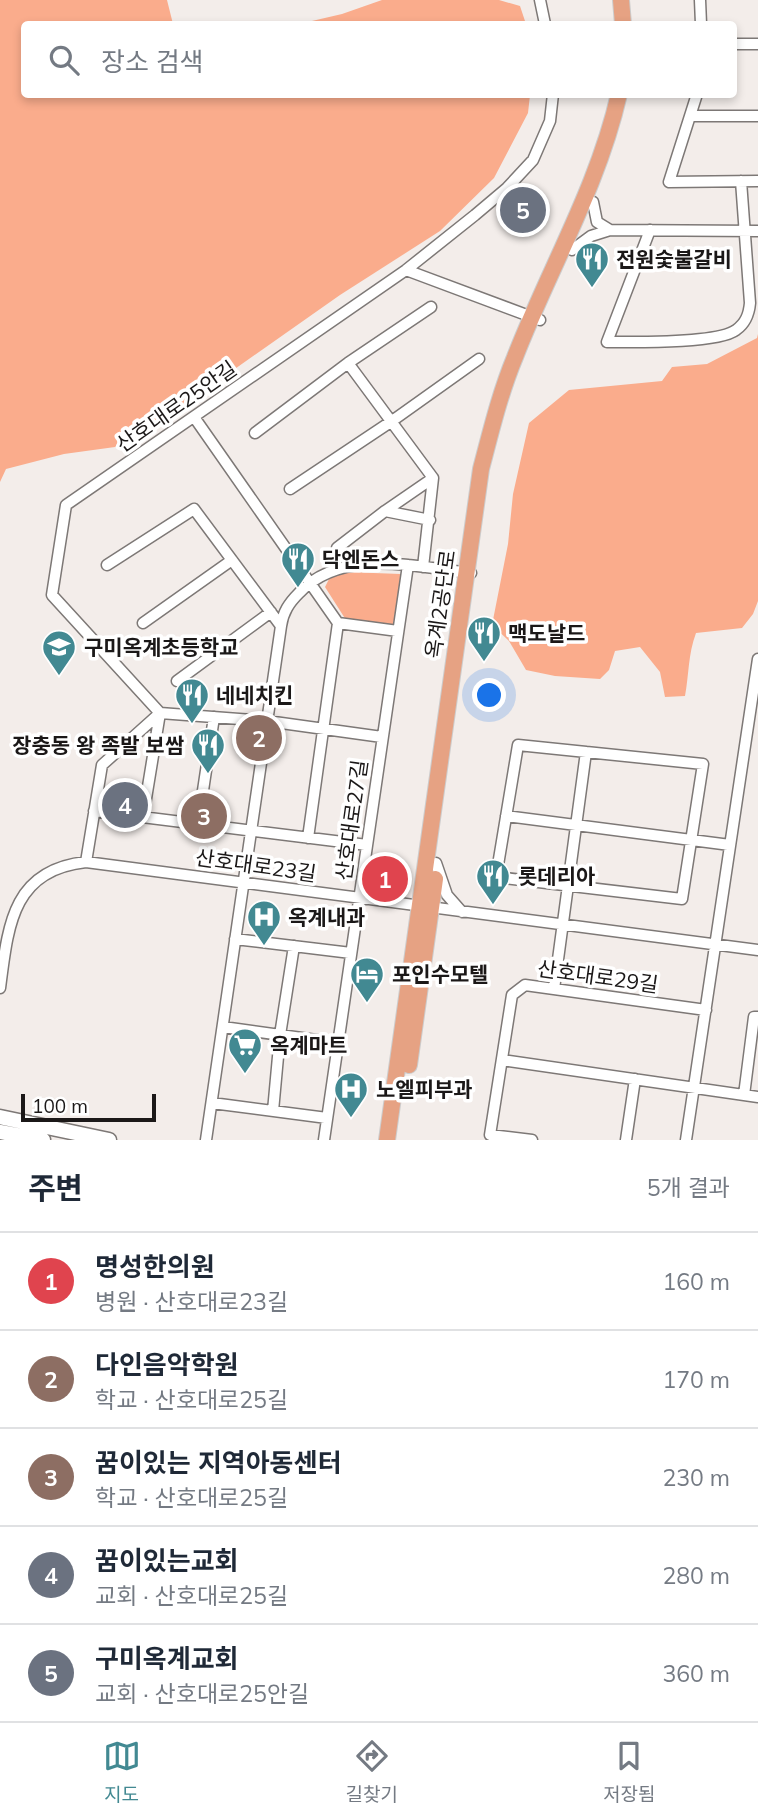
<!DOCTYPE html>
<html lang="ko">
<head>
<meta charset="utf-8">
<style>
  :root { --surface:#fff; --page:#f2f2f3; --text:#1f2937; --muted:#747a83; --line:#e0e1e3; --accent:#428992 }
  body { margin:0; font-family:Mulish,"Noto Sans KR",sans-serif; background:var(--page); color:var(--text) }
  .scale { position:absolute; left:21px; bottom:18px; width:135px; box-sizing:border-box; padding-left:7px; border:4px solid #1b1818; border-top:0; font-size:19px; line-height:24px; white-space:nowrap; color:#1b1818; -webkit-text-stroke:5px #fff; paint-order:stroke }
  .you { position:absolute; left:490px; top:696px; width:24px; height:24px; margin:-18px; border:5px solid #fff; border-radius:50%; background:#1a73e8; box-shadow:0 0 0 10px #1a73e833 }
  .badge { display:grid; place-items:center; width:46px; height:46px; border-radius:50%; background:var(--accent); color:#fff; font-size:23px; font-weight:700 }
  .pin { position:absolute; translate:-50% -50%; border:4px solid #fff; box-shadow:0 2px 7px #0006 }
  .list { margin:0; padding:0; list-style:none }
  h2 { display:flex; justify-content:space-between; align-items:center; height:91px; margin:0; padding:0 28px; font-size:30px }
  h2 small { font-size:23px; font-weight:400; color:var(--muted) }
  .list li { display:grid; grid-template-columns:46px 1fr auto; gap:21px; align-items:center; box-sizing:border-box; height:98px; padding:0 28px; border-top:2px solid var(--line) }
  .list b { display:block; font-size:26px; white-space:nowrap }
  .list p { margin:0; font-size:23px; white-space:nowrap; color:var(--muted) }
  .list em { font-size:23px; font-style:normal; color:var(--muted) }
  .icon { flex:none; width:38px; height:38px; fill:none; stroke:currentColor; stroke-width:2; stroke-linecap:round; stroke-linejoin:round }
  .map { position:relative; flex:none; width:758px; height:1140px; overflow:hidden }
  .search { position:absolute; background:var(--surface); box-shadow:0 4px 10px #0003; left:21px; right:21px; top:21px; height:77px; display:flex; align-items:center; gap:18px; box-sizing:border-box; padding:0 24px; border-radius:7px; color:var(--muted); font-size:26px }
  .sheet { height:581px; background:var(--surface) }
  nav { display:flex; justify-content:space-around; align-items:center; box-sizing:border-box; height:98px; border-top:2px solid var(--line); background:var(--surface); font-size:19px; color:var(--muted) }
  nav a { display:grid; justify-items:center; gap:4px }
  nav .on { color:var(--accent) }
  .map>svg:first-child { display:block }
</style>
</head>
<body>
<div class="map">
<svg width="758" height="1140" viewBox="0 0 758 1140">
  <rect width="100%" height="100%" fill="#f3edea"/>
  <!-- green -->
  <path fill="#faac8c" d="M0,0H167L173,24H24V94L530,95L528,113L494,178L440,231L340,295L205,390L115,447L64,454L6,469L0,482Z
    M382,0H499L520,6L526,24H299L342,14Z
    M758,334V601L753,614L742,628L696,633C688,654 689,675 685,696L665,697L660,672L640,647L615,651L609,670L600,679L555,676L526,670L509,641L492,625L508,544L513,494L529,423L569,390L662,381L672,367L707,364L757,338Z
    M346,572L401,574L393,626L346,620L325,587L331,575Z"/>
  <g fill="none" stroke-linecap="round" stroke-linejoin="round">
    <!-- street casing -->
    <g stroke="#7d7876" stroke-width="13">
      <path id="street" d="M540,0L545,24
        M700,0L701,24
        M734,44H758
        M697,94L669,182L758,181
        M691,116H758
        M593,202L597,222L610,230
        M650,230L607,342C633,342 717,344 736,330C746,323 749,314 750,303L741,181
        M572,250L591,236L610,230L758,231
        M406,270L540,320
        M348,363L431,307
        M194,417L338,623L308,838
        M255,433L348,363L433,478L423,567
        M290,489L392,421L479,359
        M385,511L433,478
        M337,548L385,511L430,520
        M107,565L194,509L281,626
        M143,623L232,560
        M338,623L398,631
        M177,681L271,612
        M382,737L267,721L160,713L52,595L66,505L406,270L475,215L507,188L533,160L550,121L553,94
        M518,745L703,764L682,899L496,877Z
        M94,811L367,845
        M506,816L730,845
        M143,817L160,713
        M198,824L214,717
        M86,862L102,765L160,713
        M436,863L447,895L462,912
        M235,939L351,953
        M0,988C8,926 12,870 86,862L758,950
        M554,989L586,752
        M223,1027L338,1043
        M502,1060L758,1097
        M744,1095L754,1017H758
        M212,1103L327,1118
        M273,1111L280,1035L294,946
        M206,1140L281,626C283,612 289,603 299,593C342,547 416,567 471,573
        M324,1140L408,565
        M532,1140L490,1135L512,995L525,985L706,1010
        M626,1140L635,1079
        M686,1140L758,659"/>
    </g>
    <!-- secondary casing -->
    <g stroke="#7d7876" stroke-width="17">
      <path id="secondary" d="M0,1117L109,1140
        M0,1132L43,1140"/>
    </g>
    <!-- primary casing -->
    <g stroke="#cdcccc" stroke-width="18">
      <path id="primary" d="M621,0L623,24
        M409,1065L435,879
        M387,1140L481,469C491,431 500,393 515,357C549,269 598,187 619,94"/>
    </g>
    <!-- street -->
    <use href="#street" stroke="#fff" stroke-width="10"/>
    <!-- secondary -->
    <use href="#secondary" stroke="#fff" stroke-width="14"/>
    <!-- primary -->
    <use href="#primary" stroke="#e6a283" stroke-width="16"/>
  </g>
  <!-- icons -->
  <defs>
    <g id="restaurant-pin" transform="scale(1.75)"><path d="M0 17L-7.5 6A9.5 9.5 0 1 1 7.5 6Z" fill="#428992" stroke="#fff"/><path d="M-5-6h1v4h1v-4h1v4h1v-4h1v5L-1.5 .5V6h-2V.5L-5-1ZM5-6V6H3V1.5H1.5Q1.5-4 5-6Z" fill="#fff"/></g>
    <g id="school-pin" transform="scale(1.75)"><path d="M0 17L-7.5 6A9.5 9.5 0 1 1 7.5 6Z" fill="#428992" stroke="#fff"/><path d="M0-5L7-2L0 1L-7-2ZM-4 1L0 2.5L4 1V4Q0 6-4 4Z" fill="#fff"/></g>
    <g id="hospital-pin" transform="scale(1.75)"><path d="M0 17L-7.5 6A9.5 9.5 0 1 1 7.5 6Z" fill="#428992" stroke="#fff"/><path d="M-5-5h3v3.5h4V-5h3V5h-3V1.5h-4V5h-3Z" fill="#fff"/></g>
    <g id="hotel-pin" transform="scale(1.75)"><path d="M0 17L-7.5 6A9.5 9.5 0 1 1 7.5 6Z" fill="#428992" stroke="#fff"/><path d="M-6-4.5h1.5V1H6V5H4.5V3h-9V5H-6ZM-4 0a1.8 1.8 0 1 1 3.6 0ZM.5 0V-2.5h3Q6-2.5 6 0Z" fill="#fff"/></g>
    <g id="supermarket-pin" transform="scale(1.75)"><path d="M0 17L-7.5 6A9.5 9.5 0 1 1 7.5 6Z" fill="#428992" stroke="#fff"/><path d="M-6-5.5h2.5l.6 2H6L4.5 2H-2.5L-4.4-4H-6ZM-1.5 3.2a1.3 1.3 0 1 0 .1 0ZM3 3.2a1.3 1.3 0 1 0 .1 0Z" fill="#fff"/></g>
  </defs>
  <g fill-rule="evenodd">
    <use href="#restaurant-pin" x="592" y="259"/>
    <use href="#restaurant-pin" x="298" y="559"/>
    <use href="#restaurant-pin" x="484" y="633"/>
    <use href="#school-pin" x="59" y="647"/>
    <use href="#restaurant-pin" x="192" y="695"/>
    <use href="#restaurant-pin" x="208" y="745"/>
    <use href="#restaurant-pin" x="493" y="876"/>
    <use href="#hospital-pin" x="264" y="917"/>
    <use href="#hotel-pin" x="367" y="974"/>
    <use href="#supermarket-pin" x="245" y="1045"/>
    <use href="#hospital-pin" x="351" y="1089"/>
  </g>
  <g text-anchor="middle" dominant-baseline="central" stroke-width="7" stroke-linejoin="round" paint-order="stroke">
    <!-- poi labels -->
    <g font-size="21" font-weight="bold" fill="#1b1818" stroke="#fff" text-anchor="start">
      <text x="616" y="259">전원숯불갈비</text>
      <text x="322" y="559">닥엔돈스</text>
      <text x="508" y="633">맥도날드</text>
      <text x="84" y="647">구미옥계초등학교</text>
      <text x="216" y="695">네네치킨</text>
      <text x="184" y="745" text-anchor="end">장충동 왕 족발 보쌈</text>
      <text x="518" y="876">롯데리아</text>
      <text x="288" y="917">옥계내과</text>
      <text x="392" y="974">포인수모텔</text>
      <text x="270" y="1045">옥계마트</text>
      <text x="376" y="1089">노엘피부과</text>
    </g>
    <!-- street labels -->
    <g font-size="21" fill="#1b1818" stroke="#fff">
      <text transform="translate(176 406) rotate(-35)">산호대로25안길</text>
      <text transform="translate(440 604) rotate(-82)">옥계2공단로</text>
      <text transform="translate(351 820) rotate(-82)">산호대로27길</text>
      <text transform="translate(256 865) rotate(8)">산호대로23길</text>
      <text transform="translate(598 976) rotate(8)">산호대로29길</text>
    </g>
  </g>
</svg>
<div class="scale">100 m</div>
<div class="you"></div>
<div class="pin badge" style="left:385px;top:879px;background:#e0444e">1</div>
<div class="pin badge" style="left:259px;top:738px;background:#8d6e63">2</div>
<div class="pin badge" style="left:204px;top:816px;background:#8d6e63">3</div>
<div class="pin badge" style="left:125px;top:805px;background:#6b7280">4</div>
<div class="pin badge" style="left:523px;top:210px;background:#6b7280">5</div>
<div class="search"><svg class="icon" aria-label="search" viewBox="0 0 24 24"><circle cx="10" cy="10" r="6"/><path d="M15 15l6 6"/></svg>장소 검색</div>
</div>
<section class="sheet">
<h2>주변<small>5개 결과</small></h2>
<ul class="list">
<li><span class="badge" style="background:#e0444e">1</span><div><b>명성한의원</b><p>병원 · 산호대로23길</p></div><em>160 m</em></li>
<li><span class="badge" style="background:#8d6e63">2</span><div><b>다인음악학원</b><p>학교 · 산호대로25길</p></div><em>170 m</em></li>
<li><span class="badge" style="background:#8d6e63">3</span><div><b>꿈이있는 지역아동센터</b><p>학교 · 산호대로25길</p></div><em>230 m</em></li>
<li><span class="badge" style="background:#6b7280">4</span><div><b>꿈이있는교회</b><p>교회 · 산호대로25길</p></div><em>280 m</em></li>
<li><span class="badge" style="background:#6b7280">5</span><div><b>구미옥계교회</b><p>교회 · 산호대로25안길</p></div><em>360 m</em></li>
</ul>
</section>
<nav>
<a class="on"><svg class="icon" aria-label="map" viewBox="0 0 24 24"><path d="M3 6l6-2 6 2 6-2v14l-6 2-6-2-6 2zM9 4v14M15 6v14"/></svg>지도</a>
<a><svg class="icon" aria-label="directions" viewBox="0 0 24 24"><path d="M12 3l9 9-9 9-9-9zM9 14v-3h6M13 9l2 2-2 2"/></svg>길찾기</a>
<a><svg class="icon" aria-label="saved" viewBox="0 0 24 24"><path d="M7 4h10v16l-5-4-5 4z"/></svg>저장됨</a>
</nav>
</body>
</html>
